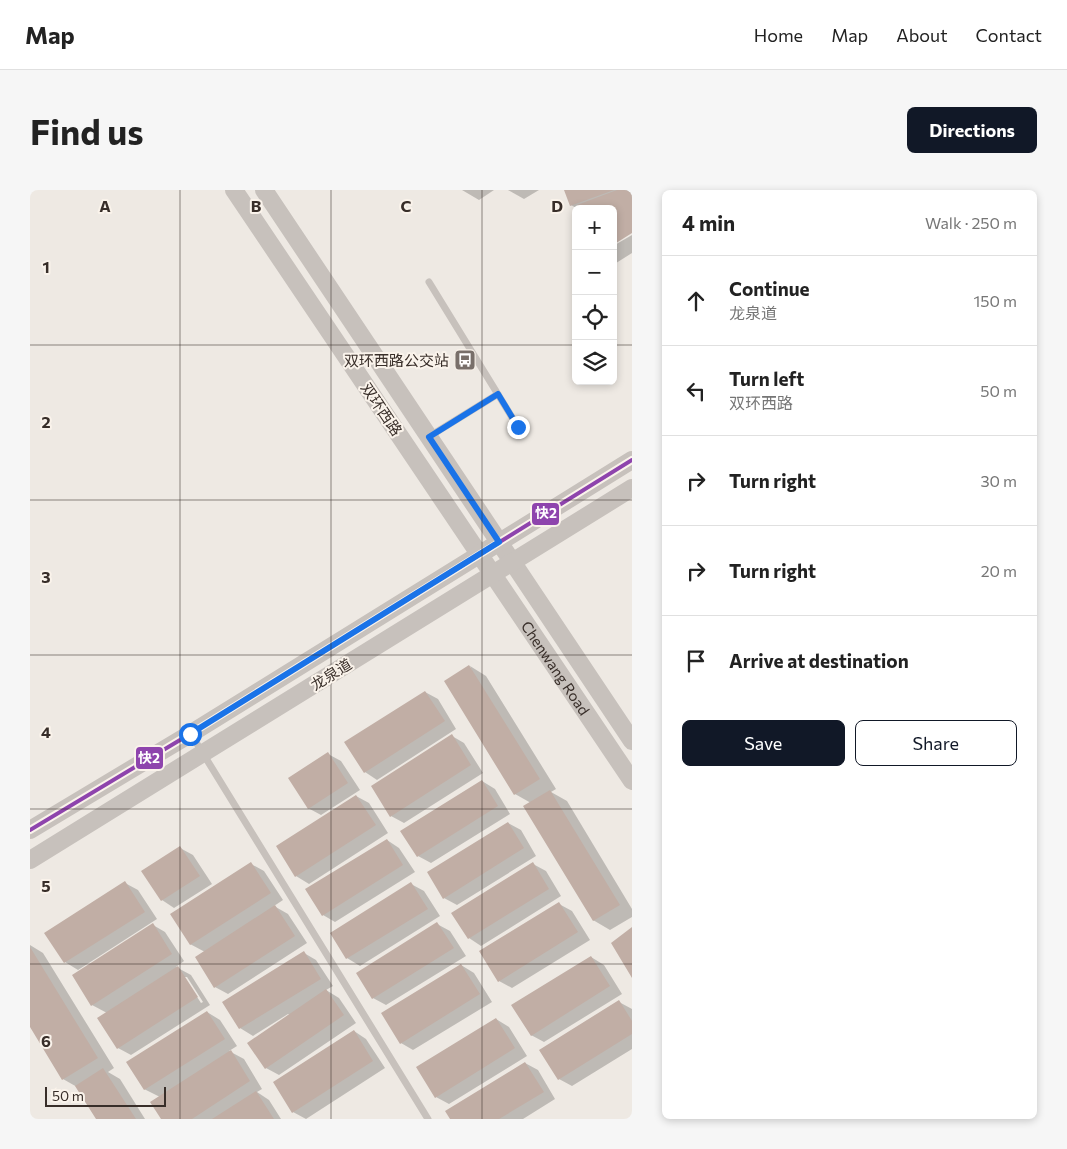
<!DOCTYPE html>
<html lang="en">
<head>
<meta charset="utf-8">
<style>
  :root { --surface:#fff; --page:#f6f6f6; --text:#222; --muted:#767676; --line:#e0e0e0; --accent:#111827 }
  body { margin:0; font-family:Commissioner,"Noto Sans SC",sans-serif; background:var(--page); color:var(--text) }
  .controls { position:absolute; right:15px; top:15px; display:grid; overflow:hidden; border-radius:8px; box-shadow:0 2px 8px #0003 }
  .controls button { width:45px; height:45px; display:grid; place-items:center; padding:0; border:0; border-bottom:1px solid var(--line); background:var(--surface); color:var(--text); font:25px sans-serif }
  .scale { position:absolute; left:15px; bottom:12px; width:121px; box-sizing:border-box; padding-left:5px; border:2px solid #382e29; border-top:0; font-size:14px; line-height:18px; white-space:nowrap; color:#382e29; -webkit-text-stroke:4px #faf3eb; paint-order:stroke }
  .stop { position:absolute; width:15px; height:15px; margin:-11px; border:4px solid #1a73e8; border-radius:50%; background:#fff }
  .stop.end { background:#1a73e8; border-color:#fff; box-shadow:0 1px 5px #0008 }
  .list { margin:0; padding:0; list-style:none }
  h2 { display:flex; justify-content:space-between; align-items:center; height:65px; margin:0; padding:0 20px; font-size:21px }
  h2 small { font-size:16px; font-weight:400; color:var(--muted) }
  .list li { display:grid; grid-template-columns:32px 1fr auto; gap:15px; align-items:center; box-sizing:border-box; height:90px; padding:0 20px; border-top:1px solid var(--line) }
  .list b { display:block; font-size:19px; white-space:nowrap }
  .list p { margin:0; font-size:16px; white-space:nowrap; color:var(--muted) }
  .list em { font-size:16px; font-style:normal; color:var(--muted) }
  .actions { display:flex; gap:10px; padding:15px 20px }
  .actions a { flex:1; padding:11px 0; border:1px solid var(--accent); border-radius:8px; text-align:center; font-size:18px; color:var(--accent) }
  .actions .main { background:var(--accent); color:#fff }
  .icon { flex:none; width:28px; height:28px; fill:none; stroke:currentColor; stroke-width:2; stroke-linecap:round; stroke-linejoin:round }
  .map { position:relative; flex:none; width:602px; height:929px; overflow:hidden; border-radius:8px }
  header { display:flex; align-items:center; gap:30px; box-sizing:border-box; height:70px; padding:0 25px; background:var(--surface); border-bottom:1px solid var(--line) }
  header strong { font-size:24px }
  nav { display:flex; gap:28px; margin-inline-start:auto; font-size:18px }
  .intro { display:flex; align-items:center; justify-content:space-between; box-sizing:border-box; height:120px; padding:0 30px }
  h1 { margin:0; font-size:35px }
  .button { padding:12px 22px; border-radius:8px; background:var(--accent); color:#fff; font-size:18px; font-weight:700 }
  main { display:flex; gap:30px; padding:0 30px }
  aside { flex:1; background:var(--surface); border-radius:8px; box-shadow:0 2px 8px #0003 }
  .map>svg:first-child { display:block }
</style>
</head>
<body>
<header>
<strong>Map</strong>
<nav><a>Home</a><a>Map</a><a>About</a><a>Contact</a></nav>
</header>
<div class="intro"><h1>Find us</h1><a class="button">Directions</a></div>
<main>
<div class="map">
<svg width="602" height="929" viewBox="0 0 602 929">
  <rect width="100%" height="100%" fill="#eee9e3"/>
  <!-- shadow -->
  <path fill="#0003" fill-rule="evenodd" d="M432,0H464L449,10Z
    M478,0H509L494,9Z
    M536,0H602V42L583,19H548L541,15Z
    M602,45V63L583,75V56Z
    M440,476L456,486L526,599L521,602L537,611L602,719V727L580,740L563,730L501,613L485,604Z
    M395,502L408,509L426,539L347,590L335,582Z
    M422,546L434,553L453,583L374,633L361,626Z
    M298,564L311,571L330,600L291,625L278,618Z
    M452,591L465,599L480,624L401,673L388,666Z
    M326,606L339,613L358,643L279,694L266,686Z
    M478,633L491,640L506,666L427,715L414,708Z
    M357,650L369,658L385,682L305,732L293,725Z
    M150,658L163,665L182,694L144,718L132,710Z
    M221,674L234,681L253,710L244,716L258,724L277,753L198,804L185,797L175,762L160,754Z
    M503,674L516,681L531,706L451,756L439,748Z
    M95,693L108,700L127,729L48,780L35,772Z
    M381,694L394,701L410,726L330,776L317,768Z
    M529,714L542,721L560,750L482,798L469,791Z
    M407,734L420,741L436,766L356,815L343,808Z
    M123,735L135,742L154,771L146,777L161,785L180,815L101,865L88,858L77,823L62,815ZM154,787H157L173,812L171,813Z
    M0,755L13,763L84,878L78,882L90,889L115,929H67L47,897L33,889L0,835Z
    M274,763L286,770L303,796L296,800L309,808L326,833L249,885L236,878L260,825L258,824L223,846L210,838Z
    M561,767L574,775L592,804L514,852L501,845Z
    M431,775L444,783L462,812L383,860L371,853Z
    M589,812L602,819V859L542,896L529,889Z
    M177,822L190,830L207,856L199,861L214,869L232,899L227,902L239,910L251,929H132L130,907L114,899Z
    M466,829L479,837L497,866L419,914L406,907Z
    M324,841L336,849L355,878L276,929L263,922Z
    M495,873L508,880L525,909L493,929H421Z"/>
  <!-- building -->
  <path fill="#c1aea5" d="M534,0H584L540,16Z
    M587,0H602V43L583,55V19H548L547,15Z
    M439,475L510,589L484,605L414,491Z
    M395,501L415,531L334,583L314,552Z
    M422,544L441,575L360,627L341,596Z
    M298,562L318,593L278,619L258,588Z
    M452,590L468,616L387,667L370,641Z
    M520,600L590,715L563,731L493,616Z
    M326,605L346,635L265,687L246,656Z
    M478,632L494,658L413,709L397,682Z
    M357,649L373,675L292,726L275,699Z
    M150,656L170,686L131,711L111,681Z
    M221,672L241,703L160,755L140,724Z
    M503,672L519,699L438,749L421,723Z
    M95,691L115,722L34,773L14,743Z
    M381,692L398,719L316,769L300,743Z
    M529,712L548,742L468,792L449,761Z
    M245,715L265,746L184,798L165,767Z
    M407,732L424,758L342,809L326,783Z
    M123,733L142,764L61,816L42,785Z
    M602,737V788L581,753Z
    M0,757L68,868L32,890L0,837Z
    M274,761L291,789L209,839L192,812Z
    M561,766L580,796L501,846L481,815Z
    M431,774L450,804L370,854L351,823Z
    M148,776L168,807L87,859L67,828Z
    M296,799L314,825L235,879L217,853Z
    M589,810L602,831V844L528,890L509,860Z
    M177,821L195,849L114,900L96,872Z
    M466,828L485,858L405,908L386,877Z
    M324,840L343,871L262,923L243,892Z
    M201,860L220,891L162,929H131L120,912Z
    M495,872L514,902L469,929H420L415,921Z
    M73,878L106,929H66L45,896Z
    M226,901L244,929H182Z"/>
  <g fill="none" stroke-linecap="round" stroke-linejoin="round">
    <!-- service -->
    <path stroke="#c7c1bc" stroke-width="7" d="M399,92L488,237
      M400,246L468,204
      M161,544L398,929"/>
    <!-- tertiary -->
    <g stroke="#c7c1bc" stroke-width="18">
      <path id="s1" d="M204,0L602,591"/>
      <path d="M234,0L602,551"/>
      <path d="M0,640L160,544L602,270"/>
      <path d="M0,670L602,298"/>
    </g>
    <!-- bus-1 casing -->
    <g stroke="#faf3eb" stroke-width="8">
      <path id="bus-1" d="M0,640L160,544L602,270"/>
    </g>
    <!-- bus-1 -->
    <use href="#bus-1" stroke="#8e44ad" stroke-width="4"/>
  </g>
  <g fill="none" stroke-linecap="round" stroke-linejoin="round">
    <!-- route -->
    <path stroke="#1a73e8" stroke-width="6" d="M160,544L469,352L399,247L468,204L488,237"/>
  </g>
  <!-- grid -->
  <path fill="none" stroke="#382e29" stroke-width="1" stroke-opacity="0.55" d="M150,0V929M301,0V929M452,0V929M0,155H546M583,155H602M0,310H602M0,465H602M0,619H602M0,774H602"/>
  <!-- icons -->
  <defs>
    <g id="bus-square" transform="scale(1.125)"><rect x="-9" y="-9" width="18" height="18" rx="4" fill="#786f6a" stroke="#faf3eb"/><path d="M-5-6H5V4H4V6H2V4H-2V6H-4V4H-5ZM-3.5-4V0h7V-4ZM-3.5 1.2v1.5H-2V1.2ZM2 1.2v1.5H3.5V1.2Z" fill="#fff"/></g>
  </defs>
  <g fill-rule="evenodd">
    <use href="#bus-square" x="435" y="170"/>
  </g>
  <g text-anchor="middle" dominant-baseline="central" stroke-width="4" stroke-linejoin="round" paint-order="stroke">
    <!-- poi labels -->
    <g font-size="15" fill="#382e29" stroke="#faf3eb" text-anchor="end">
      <text x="419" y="170">双环西路公交站</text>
    </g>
    <!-- street labels -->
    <g font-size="15" fill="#382e29" stroke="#faf3eb">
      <text transform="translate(352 219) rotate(56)">双环西路</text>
      <text stroke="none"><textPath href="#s1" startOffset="576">Chenwang Road</textPath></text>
      <text transform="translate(301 484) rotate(-32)">龙泉道</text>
    </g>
  </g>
  <g font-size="16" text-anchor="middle" font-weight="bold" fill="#382e29" stroke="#faf3eb" stroke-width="4" stroke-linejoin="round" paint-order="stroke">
    <text x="75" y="22">A</text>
    <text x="226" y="22">B</text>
    <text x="376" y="22">C</text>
    <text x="527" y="22">D</text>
    <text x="16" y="83">1</text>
    <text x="16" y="238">2</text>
    <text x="16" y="393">3</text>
    <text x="16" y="548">4</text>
    <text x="16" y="702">5</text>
    <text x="16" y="857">6</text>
  </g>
  <g stroke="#faf3eb" stroke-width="2">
    <rect x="501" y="312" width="29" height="24" rx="5" fill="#8e44ad"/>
    <rect x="105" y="556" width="29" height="24" rx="5" fill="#8e44ad"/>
  </g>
  <g font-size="14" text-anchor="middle" font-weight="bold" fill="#fff">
    <text x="516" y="328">快2</text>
    <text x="119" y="573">快2</text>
  </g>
</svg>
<div class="controls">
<button>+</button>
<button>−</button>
<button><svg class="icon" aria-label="locate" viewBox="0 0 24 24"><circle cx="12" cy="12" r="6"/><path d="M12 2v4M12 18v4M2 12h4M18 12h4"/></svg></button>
<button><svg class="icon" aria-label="layers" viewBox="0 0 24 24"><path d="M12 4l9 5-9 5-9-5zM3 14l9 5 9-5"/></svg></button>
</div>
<div class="scale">50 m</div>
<div class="stop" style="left:160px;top:544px"></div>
<div class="stop end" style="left:488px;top:237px"></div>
</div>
<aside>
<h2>4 min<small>Walk · 250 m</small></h2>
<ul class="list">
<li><svg class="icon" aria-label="ahead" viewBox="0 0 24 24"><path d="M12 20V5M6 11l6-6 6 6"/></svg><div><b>Continue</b><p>龙泉道</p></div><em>150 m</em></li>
<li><svg class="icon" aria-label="left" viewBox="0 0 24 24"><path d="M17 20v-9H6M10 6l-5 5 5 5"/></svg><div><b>Turn left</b><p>双环西路</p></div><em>50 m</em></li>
<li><svg class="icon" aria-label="right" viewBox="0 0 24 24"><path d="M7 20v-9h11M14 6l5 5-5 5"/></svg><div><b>Turn right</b></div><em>30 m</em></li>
<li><svg class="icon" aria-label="right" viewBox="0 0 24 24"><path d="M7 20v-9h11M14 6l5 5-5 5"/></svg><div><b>Turn right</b></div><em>20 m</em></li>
<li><svg class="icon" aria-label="arrive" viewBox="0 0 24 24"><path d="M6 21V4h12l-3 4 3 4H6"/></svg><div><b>Arrive at destination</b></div></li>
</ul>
<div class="actions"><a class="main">Save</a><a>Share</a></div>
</aside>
</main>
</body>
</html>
